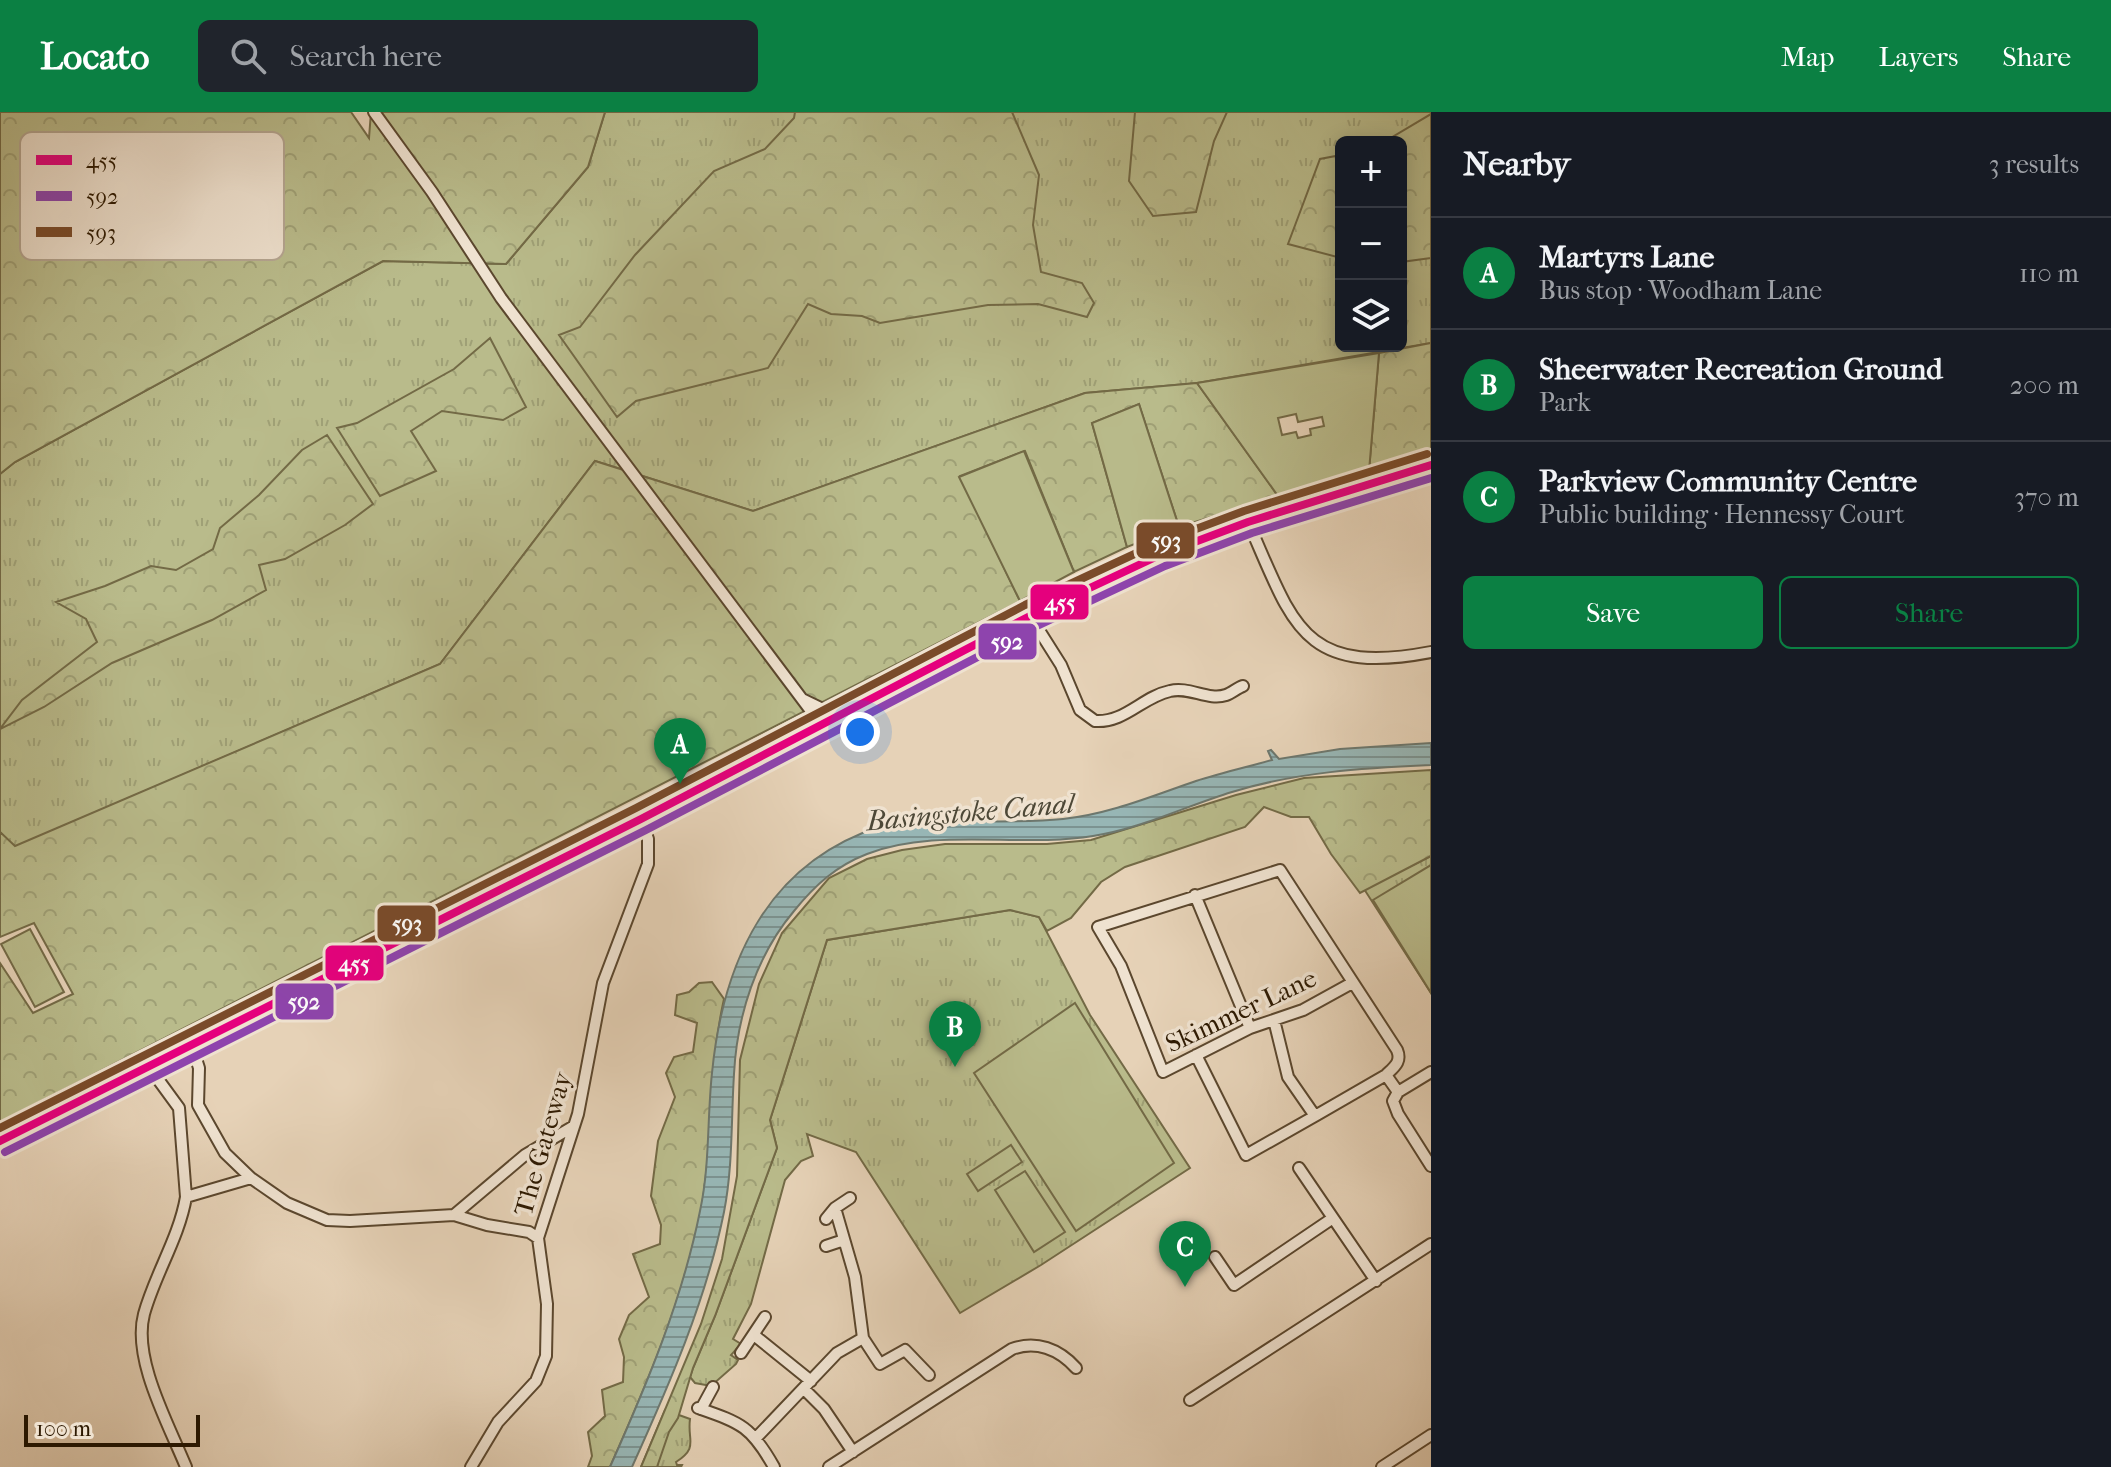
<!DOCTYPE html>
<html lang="en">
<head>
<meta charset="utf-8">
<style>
  :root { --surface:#171b24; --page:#20242c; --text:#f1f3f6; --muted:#9ea1a6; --line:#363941; --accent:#0b8043 }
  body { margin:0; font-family:"IM FELL French Canon",serif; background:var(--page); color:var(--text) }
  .controls { position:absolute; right:24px; top:24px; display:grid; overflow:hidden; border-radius:12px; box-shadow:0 4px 20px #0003 }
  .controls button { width:72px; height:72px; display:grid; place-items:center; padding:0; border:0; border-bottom:2px solid var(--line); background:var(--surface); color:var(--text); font:40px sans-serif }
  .scale { position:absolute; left:24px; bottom:20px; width:176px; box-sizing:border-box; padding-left:8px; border:4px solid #2d1901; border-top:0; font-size:22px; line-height:28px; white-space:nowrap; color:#2d1901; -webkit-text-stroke:6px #efe2d0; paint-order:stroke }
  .you { position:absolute; left:860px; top:620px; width:28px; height:28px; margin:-20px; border:6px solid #fff; border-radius:50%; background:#1a73e8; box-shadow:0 0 0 12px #1a73e833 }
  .badge { display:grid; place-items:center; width:52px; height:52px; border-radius:50%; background:var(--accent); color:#fff; font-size:26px; font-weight:700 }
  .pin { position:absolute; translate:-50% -66px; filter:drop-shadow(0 2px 4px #0008) }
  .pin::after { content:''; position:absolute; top:42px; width:28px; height:24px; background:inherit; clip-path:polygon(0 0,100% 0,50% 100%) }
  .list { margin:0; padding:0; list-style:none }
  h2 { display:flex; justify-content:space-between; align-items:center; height:104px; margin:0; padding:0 32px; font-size:34px }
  h2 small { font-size:26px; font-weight:400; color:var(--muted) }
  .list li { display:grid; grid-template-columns:52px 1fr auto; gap:24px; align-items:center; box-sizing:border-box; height:112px; padding:0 32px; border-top:2px solid var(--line) }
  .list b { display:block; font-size:30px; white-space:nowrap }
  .list p { margin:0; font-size:26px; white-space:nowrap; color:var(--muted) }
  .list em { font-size:26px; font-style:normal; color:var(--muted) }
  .actions { display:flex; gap:16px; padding:24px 32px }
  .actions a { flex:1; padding:18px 0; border:2px solid var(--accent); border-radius:12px; text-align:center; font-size:28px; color:var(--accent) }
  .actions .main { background:var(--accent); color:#fff }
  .icon { flex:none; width:44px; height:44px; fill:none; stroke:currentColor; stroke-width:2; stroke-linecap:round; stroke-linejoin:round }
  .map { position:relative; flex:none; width:1431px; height:1355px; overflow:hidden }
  header { display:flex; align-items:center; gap:48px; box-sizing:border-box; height:112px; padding:0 40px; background:var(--accent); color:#fff }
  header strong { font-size:38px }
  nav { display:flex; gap:44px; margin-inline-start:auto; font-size:28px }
  .search { width:560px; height:72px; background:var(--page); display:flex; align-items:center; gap:20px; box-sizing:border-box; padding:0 28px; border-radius:12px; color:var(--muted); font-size:30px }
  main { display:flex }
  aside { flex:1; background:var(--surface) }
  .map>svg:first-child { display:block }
</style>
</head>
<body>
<header>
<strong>Locato</strong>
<div class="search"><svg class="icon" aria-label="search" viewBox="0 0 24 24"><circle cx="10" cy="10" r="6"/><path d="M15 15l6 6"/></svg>Search here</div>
<nav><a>Map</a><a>Layers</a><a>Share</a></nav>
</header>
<main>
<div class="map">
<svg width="1431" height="1355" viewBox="0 0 1431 1355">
  <defs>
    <pattern id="grass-tufts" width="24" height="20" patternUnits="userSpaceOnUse" patternTransform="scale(2)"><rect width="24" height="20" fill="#b9bb8b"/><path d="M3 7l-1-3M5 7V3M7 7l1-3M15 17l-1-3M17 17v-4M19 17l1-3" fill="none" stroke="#9fa076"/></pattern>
    <pattern id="forest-crowns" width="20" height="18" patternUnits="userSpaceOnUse" patternTransform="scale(2)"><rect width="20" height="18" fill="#b9bb8b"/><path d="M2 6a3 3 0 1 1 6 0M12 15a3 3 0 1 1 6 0" fill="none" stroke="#9fa076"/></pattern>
    <pattern id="water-rules" width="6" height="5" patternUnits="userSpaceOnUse" patternTransform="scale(2)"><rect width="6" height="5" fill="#97b6b5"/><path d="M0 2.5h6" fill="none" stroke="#7c9391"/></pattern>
  </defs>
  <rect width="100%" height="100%" fill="#e6d2b7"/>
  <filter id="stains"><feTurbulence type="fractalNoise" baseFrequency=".0025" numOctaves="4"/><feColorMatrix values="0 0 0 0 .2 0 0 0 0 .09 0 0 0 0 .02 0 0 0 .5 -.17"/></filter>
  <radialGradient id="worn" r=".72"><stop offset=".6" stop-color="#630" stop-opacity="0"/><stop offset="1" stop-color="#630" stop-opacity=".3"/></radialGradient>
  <!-- grass -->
  <path fill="url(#grass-tufts)" stroke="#736a46" stroke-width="2" fill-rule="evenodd" d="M605,0H1431V231L1197,271L1085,281L753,399L595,349L440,552L15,735L0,720V362L15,350L383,149L506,152L588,55ZM1341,30H1401V234H1341Z
    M1431,744V881L1364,777Z
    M1010,798L1039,805L1090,903L1190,1056L1041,1153L960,1201L856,1040L807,1022L813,1044L801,1049L785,1068L751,1192L733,1227L741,1232L731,1243L738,1248L736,1252L711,1274L695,1271L690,1265L693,1256L715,1204L777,1036L770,1008L827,828Z
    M665,1298L690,1307C687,1329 699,1335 676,1350L677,1353H682L681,1355H641Z"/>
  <!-- forest -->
  <path fill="url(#forest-crowns)" stroke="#736a46" stroke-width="2" d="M0,0H351L369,26L371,0H605L588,55L506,152L383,149L15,350L0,362Z
    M795,0H1012L1039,63L1033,113L1041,160L1082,171L1094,191L1087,205L1038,192L988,193L880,211L862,204L831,202L808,192L768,256L636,289L617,305L559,223L580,215L635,143L714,59L765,37L794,6Z
    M1135,0H1227L1214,29L1196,100L1153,104L1129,69Z
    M1431,2V146L1401,150V30H1384Z
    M1341,43V146L1288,132L1320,47Z
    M490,226L526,295L503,308L442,299L411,319L436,359L380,384L337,316L357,311L454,257Z
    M1431,231V340L1369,359L1379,241Z
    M1197,271L1278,384L1179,415L1139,292L1092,311L1127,435L1074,460L1025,339L960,364L1020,489L0,1010V851L33,901L73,882L34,811L0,825V720L15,734L440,552L595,349L753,399L1085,281Z
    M327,323L373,392L345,413L285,447L259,453L266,478L212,508L112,551L44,595L0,617L22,588L97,530L86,507L56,490L105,474L151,454L176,458L213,437L220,416L259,383L302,338Z
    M1431,658V744L1360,781L1331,742L1309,705H1291L1264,695L1245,715L1125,755L1101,770L1071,806L1047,819L1039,805L1010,798L827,828L770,1008L777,1036L715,1204L693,1256L678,1306L669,1320L657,1355H641L701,1212L722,1147L737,1064L740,948L759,872L782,821L829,766L867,747L902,738L945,732H1047L1091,728L1236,683L1304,666Z
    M712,870L724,887C708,957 714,1028 701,1098C683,1188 647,1272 610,1355H588L592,1344L588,1320L605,1304L602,1278L623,1270L624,1245L619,1227L629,1203L649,1185L633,1142L660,1132L661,1113L651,1084L658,1029L675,985L666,961L674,945L693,940L697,911L675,903L677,883L689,880L699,871Z"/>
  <!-- garden -->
  <path fill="#b9bb8b" stroke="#736a46" stroke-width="2" fill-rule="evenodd" d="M1379,241L1369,359L1278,384L1197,271ZM1296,302L1298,310L1322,305L1324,314L1310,317L1311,323L1298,326L1296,320L1282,323L1278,306Z
    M1139,292L1179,415L1127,435L1092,311Z
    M1024,339L1074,460L1020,489L959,365Z
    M1431,753V881L1373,788Z
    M30,817L64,880L35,895L1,832Z
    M1075,891L1174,1051L1076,1119L974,961Z
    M1011,1033L1022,1050L978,1079L967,1062Z
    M1025,1059L1065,1120L1034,1140L995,1078Z"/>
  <!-- water -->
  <path fill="url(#water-rules)" stroke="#6d776d" stroke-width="2" d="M1431,631V653C1363,656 1297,660 1232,680C1186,694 1140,717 1093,724C1021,736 936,715 867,742C836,754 815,773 794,799C756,844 737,904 734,962C731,1008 733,1054 724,1100C706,1189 669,1273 632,1355H610C647,1272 682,1189 700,1099C710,1053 707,1007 712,961C723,849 768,750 882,714C903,708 926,709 948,709C986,709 1025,711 1063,707C1110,702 1152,684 1196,669C1221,661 1247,655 1272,648L1268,639L1271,638L1279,647L1340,637Z"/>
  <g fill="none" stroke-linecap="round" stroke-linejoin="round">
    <!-- minor casing -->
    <g stroke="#5b472e" stroke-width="14">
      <path id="minor" d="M374,0L432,80L501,186L820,611
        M1248,410C1293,511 1301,565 1431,540
        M1030,504L1061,553L1080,598L1095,609C1125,611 1142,585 1170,579C1189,574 1208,589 1226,583C1232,581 1237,576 1243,574
        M802,587L835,603
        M1195,783L1250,916
        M1352,871L1303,898L1250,916L1163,960L1121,854L1098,815L1280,758L1397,938C1402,950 1394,955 1386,963L1398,980
        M1274,908L1288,965L1315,1004L1386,963
        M192,934L199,956L198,993L225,1041L251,1066
        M1196,943L1246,1043L1315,1004
        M149,955L179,996L186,1085
        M1431,960L1398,980L1393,989L1398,1002L1431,1054
        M835,1096L855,1165L863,1226L880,1252L905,1238L929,1263
        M454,1103L487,1113L529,1120L538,1126
        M1333,1106L1376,1169
        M826,1107L835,1096L850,1086
        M826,1134L844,1128
        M1215,1145L1234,1173L1333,1106L1299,1056
        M754,1223L811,1269
        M741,1241L765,1205
        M804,1277L824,1297L853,1340
        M1190,1288L1431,1132
        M698,1296C741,1311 751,1314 774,1355
        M701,1297L713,1275
        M756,1326L837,1241L863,1226
        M186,1355C169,1313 132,1247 144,1202C155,1162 179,1126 186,1085L251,1066L287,1091L327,1108L350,1109L454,1103L525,1043L574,1014
        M471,1355L498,1310L536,1269L546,1244L547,1192L538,1126L578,1002L603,871L648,752V727L641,707
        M829,1355L1012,1237C1036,1228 1059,1237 1076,1256
        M1382,1355L1431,1323"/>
    </g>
    <!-- primary casing -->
    <g stroke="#2d1901" stroke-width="20">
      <path id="primary" d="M0,1029L641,707L1030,504L1160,443L1248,410L1431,353"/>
    </g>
    <!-- minor -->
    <use href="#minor" stroke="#efe2d0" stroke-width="10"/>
    <!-- primary -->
    <use href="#primary" stroke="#e6d2b7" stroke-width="16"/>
    <!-- bus-1 casing -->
    <g stroke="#efe2d0" stroke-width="14">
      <path id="bus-1" d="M0,1029L641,707L1030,504L1160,443L1248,410L1431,353"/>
    </g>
    <!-- bus-2 casing -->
    <g stroke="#efe2d0" stroke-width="14">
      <path id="bus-2" d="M5,1040L646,718L1035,515L1165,454L1252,421L1431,366"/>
    </g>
    <!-- bus-3 casing -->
    <g stroke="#efe2d0" stroke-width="14">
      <path id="bus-3" d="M0,1016L636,696L1025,493L1156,432L1244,399L1427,342"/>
    </g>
    <!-- bus-1 -->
    <use href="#bus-1" stroke="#e5007d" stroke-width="8"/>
    <!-- bus-2 -->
    <use href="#bus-2" stroke="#8e44ad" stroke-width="8"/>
    <!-- bus-3 -->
    <use href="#bus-3" stroke="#7a4b2a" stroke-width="8"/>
  </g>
  <g text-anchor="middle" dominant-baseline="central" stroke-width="7" stroke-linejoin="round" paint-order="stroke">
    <!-- street labels -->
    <g font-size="26" fill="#2d1901" stroke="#efe2d0">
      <text transform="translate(1241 899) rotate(-25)">Skimmer Lane</text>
      <text transform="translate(543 1032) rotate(-74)">The Gateway</text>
    </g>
    <!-- water labels -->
    <g font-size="28" font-style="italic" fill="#4d4837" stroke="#efe2d0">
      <text transform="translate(970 700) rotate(-5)">Basingstoke Canal</text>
    </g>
  </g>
  <!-- legend -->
  <rect x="20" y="20" width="264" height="128" rx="12" fill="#efe2d0" stroke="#b5a692" stroke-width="2"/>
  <rect x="36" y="43" width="36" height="10" fill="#e5007d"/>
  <rect x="36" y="79" width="36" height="10" fill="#8e44ad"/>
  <rect x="36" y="115" width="36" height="10" fill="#7a4b2a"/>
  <g font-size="22" fill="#2d1901">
    <text x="86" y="56">455</text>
    <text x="86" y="92">592</text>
    <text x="86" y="128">593</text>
  </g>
  <g stroke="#efe2d0" stroke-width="3">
    <rect x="1135" y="409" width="61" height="39" rx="8" fill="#7a4b2a"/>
    <rect x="1029" y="471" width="61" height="38" rx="8" fill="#e5007d"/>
    <rect x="977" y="510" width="61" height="39" rx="8" fill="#8e44ad"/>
    <rect x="376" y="792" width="61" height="39" rx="8" fill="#7a4b2a"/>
    <rect x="324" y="832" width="61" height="38" rx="8" fill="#e5007d"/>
    <rect x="274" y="870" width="61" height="39" rx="8" fill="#8e44ad"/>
  </g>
  <g font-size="22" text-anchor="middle" font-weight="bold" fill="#fff">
    <text x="1166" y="436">593</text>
    <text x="1060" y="498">455</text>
    <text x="1007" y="537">592</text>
    <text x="407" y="819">593</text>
    <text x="354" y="859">455</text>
    <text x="304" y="897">592</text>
  </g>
  <rect width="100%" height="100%" filter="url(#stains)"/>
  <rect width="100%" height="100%" fill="url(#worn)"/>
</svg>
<div class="controls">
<button>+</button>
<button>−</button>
<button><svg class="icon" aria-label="layers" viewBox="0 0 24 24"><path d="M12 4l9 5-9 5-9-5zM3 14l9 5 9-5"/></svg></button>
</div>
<div class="scale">100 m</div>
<div class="you"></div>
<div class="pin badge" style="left:680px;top:672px">A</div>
<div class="pin badge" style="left:955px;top:955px">B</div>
<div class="pin badge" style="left:1185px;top:1175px">C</div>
</div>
<aside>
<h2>Nearby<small>3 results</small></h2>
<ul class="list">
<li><span class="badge">A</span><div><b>Martyrs Lane</b><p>Bus stop · Woodham Lane</p></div><em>110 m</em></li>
<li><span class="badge">B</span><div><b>Sheerwater Recreation Ground</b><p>Park</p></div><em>200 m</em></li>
<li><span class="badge">C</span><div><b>Parkview Community Centre</b><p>Public building · Hennessy Court</p></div><em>370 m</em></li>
</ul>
<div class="actions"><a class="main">Save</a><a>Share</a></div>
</aside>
</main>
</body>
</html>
